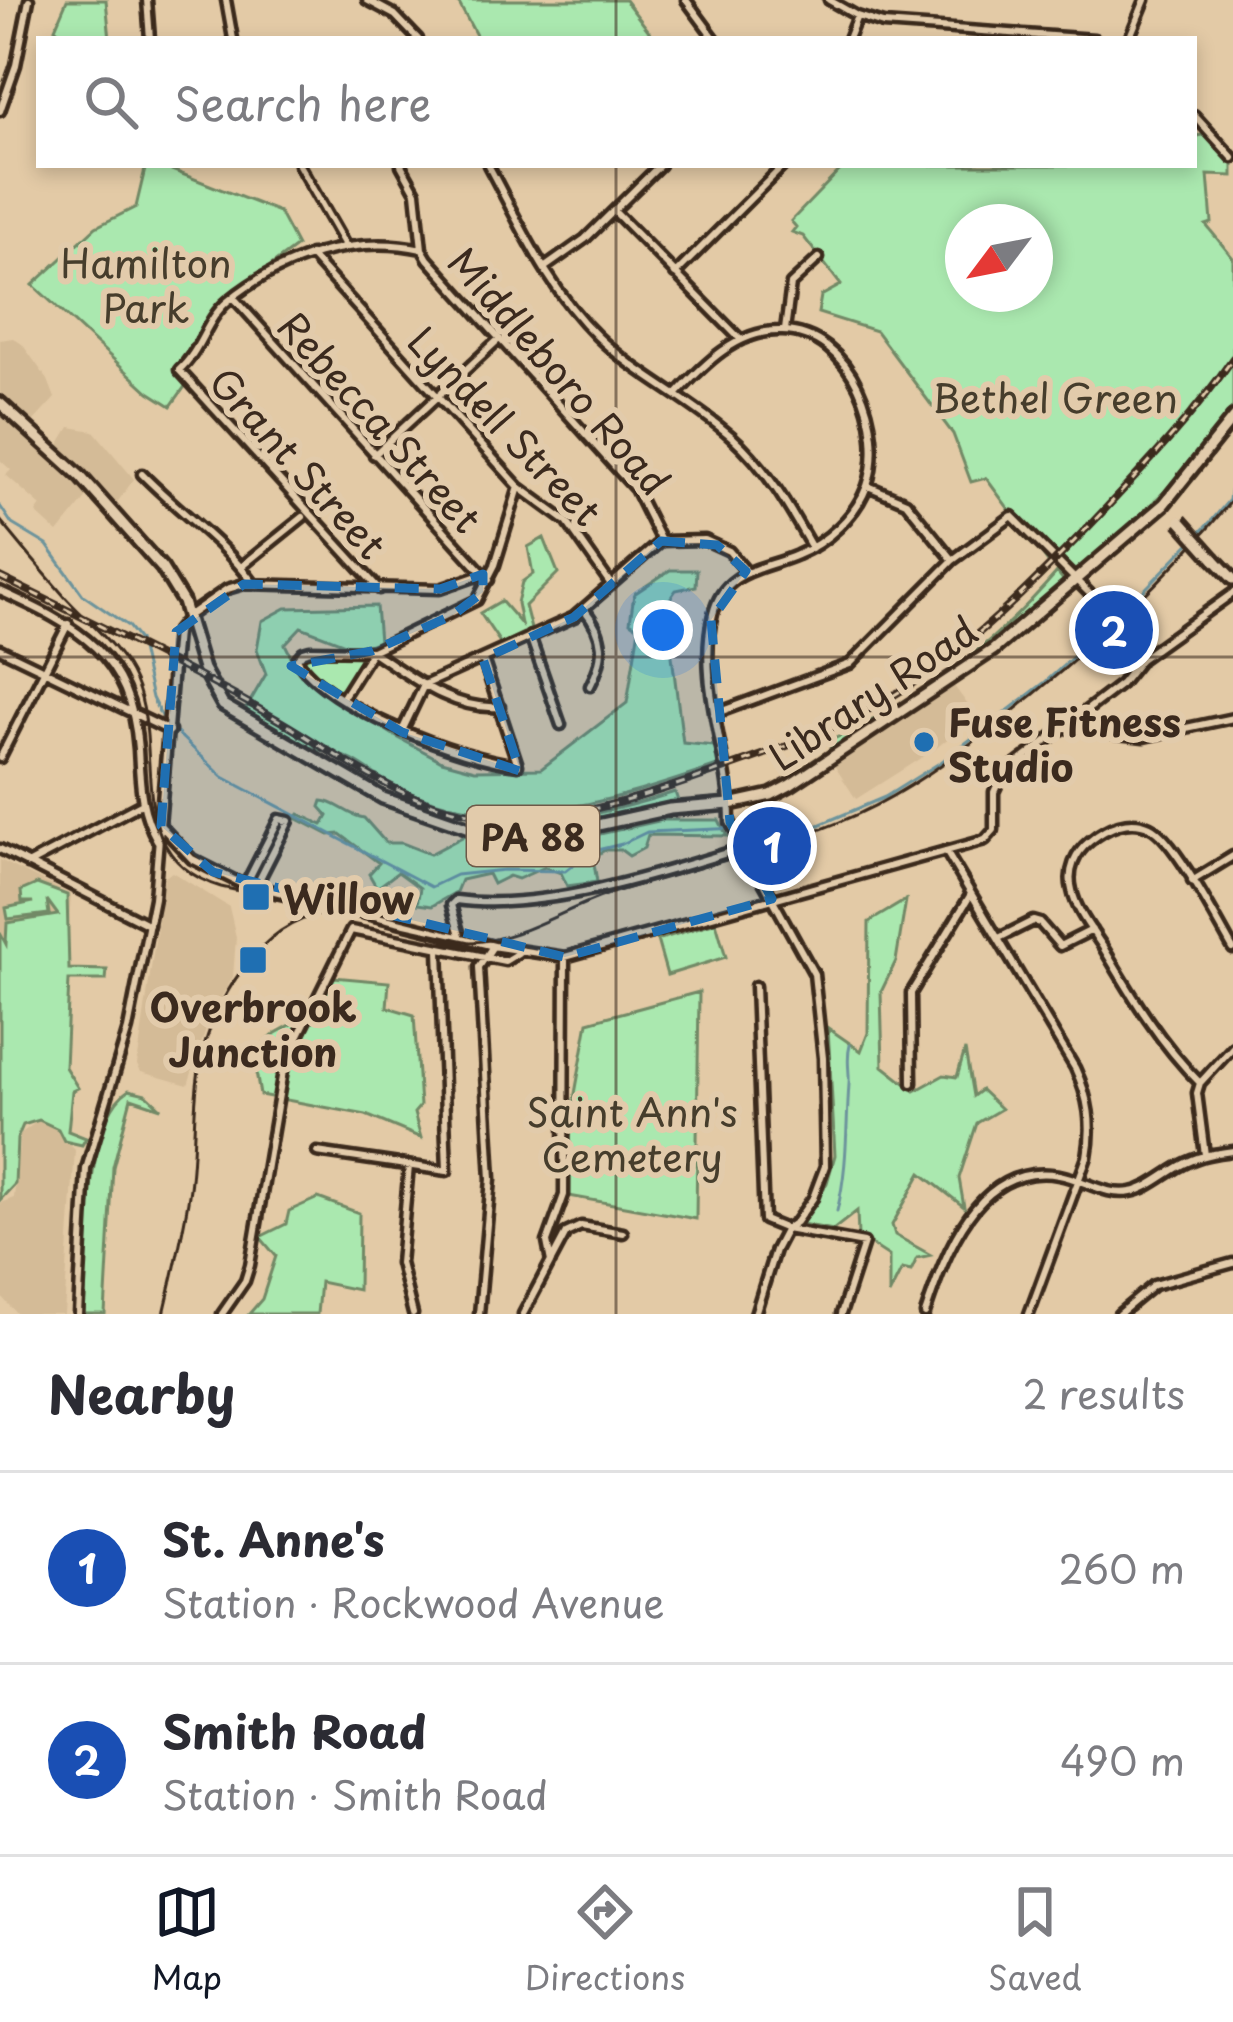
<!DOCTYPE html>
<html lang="en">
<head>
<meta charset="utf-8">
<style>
  :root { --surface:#fff; --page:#f2f2f3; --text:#2b2b33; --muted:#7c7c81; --line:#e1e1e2; --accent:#111827 }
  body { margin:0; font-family:"Playpen Sans",sans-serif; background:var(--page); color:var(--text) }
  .compass { position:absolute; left:945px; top:204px; width:108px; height:108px; border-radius:50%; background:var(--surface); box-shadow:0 6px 18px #0003; rotate:238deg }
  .you { position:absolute; left:663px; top:630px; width:42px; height:42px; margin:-30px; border:9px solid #fff; border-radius:50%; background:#1a73e8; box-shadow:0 0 0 18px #1a73e833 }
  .badge { display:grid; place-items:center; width:78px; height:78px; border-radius:50%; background:var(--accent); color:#fff; font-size:39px; font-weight:700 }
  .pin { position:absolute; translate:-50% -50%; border:6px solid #fff; box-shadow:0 3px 12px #0006 }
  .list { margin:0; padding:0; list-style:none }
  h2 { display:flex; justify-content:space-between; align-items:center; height:156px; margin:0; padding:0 48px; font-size:51px }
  h2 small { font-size:39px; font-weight:400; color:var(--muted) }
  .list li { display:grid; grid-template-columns:78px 1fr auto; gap:36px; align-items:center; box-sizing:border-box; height:192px; padding:0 48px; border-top:3px solid var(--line) }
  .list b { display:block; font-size:45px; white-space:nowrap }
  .list p { margin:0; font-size:39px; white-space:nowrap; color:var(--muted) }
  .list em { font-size:39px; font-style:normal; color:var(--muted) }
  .icon { flex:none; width:66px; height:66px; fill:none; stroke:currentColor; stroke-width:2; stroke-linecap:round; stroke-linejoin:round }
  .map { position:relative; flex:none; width:1233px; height:1314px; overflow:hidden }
  .search { position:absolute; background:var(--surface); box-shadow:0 6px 18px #0003; left:36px; right:36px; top:36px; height:132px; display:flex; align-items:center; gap:30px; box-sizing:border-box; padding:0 42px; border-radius:0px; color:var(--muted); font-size:45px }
  .sheet { height:540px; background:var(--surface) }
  nav { display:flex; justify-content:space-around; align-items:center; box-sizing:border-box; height:168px; border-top:3px solid var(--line); background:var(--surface); font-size:33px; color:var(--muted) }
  nav a { display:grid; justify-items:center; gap:6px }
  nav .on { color:var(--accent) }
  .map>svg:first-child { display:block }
</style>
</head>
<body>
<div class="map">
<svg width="1233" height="1314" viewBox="0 0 1233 1314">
  <rect width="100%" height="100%" fill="#e3caa6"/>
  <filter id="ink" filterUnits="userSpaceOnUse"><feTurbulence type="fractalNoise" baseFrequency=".00833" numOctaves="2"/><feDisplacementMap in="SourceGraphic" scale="24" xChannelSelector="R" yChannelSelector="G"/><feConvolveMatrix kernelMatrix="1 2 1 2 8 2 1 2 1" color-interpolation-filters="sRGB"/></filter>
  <g filter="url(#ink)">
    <!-- built -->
    <path fill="#d4bb97" d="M13,338L22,344L48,380L55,398L32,423L0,394V340Z
      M0,411L88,496L58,533L36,513L41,506L6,475L11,470L0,460Z
      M70,427L94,431L134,479L116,504L59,445Z
      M954,686L976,716L935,749L856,799L832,762Z
      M0,860L71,895L63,1014L0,1001Z
      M172,872L229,907L236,937L233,977L210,1016L188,1085L141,1072L137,1065L164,878Z
      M39,1120L50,1124L75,1150L64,1314H17L0,1295V1203L14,1198L20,1134Z"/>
    <!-- green -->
    <path fill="#aae8af" stroke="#728966" stroke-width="3" fill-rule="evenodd" d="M67,0H106L110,39H67L55,28Z
      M457,0H625L655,39H478Z
      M1194,131L1198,136L1205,134L1233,165V176L1208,175L1212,223L1206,225L1233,258V407L1165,491L1076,574L1054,554L1047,561L986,478L971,482L953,434L876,331L818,313L821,296L841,285L803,236L792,232L796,227L791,221L845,165H1194ZM963,222H1035V294H963Z
      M146,165H159L279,212L297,246L223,301L191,356L174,371L186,385L171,406L149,392L33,285L96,227L136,207Z
      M544,538L558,573L525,606L531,629L501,644L480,613L501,601L521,624L517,603L522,582L533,574L528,547Z
      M670,570H697L696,586L676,590L662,610L670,640L683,743L714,746L720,765C612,801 502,840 391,784C378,778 366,767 352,760C336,752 317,750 300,744C281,736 262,723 244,712L266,674L257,649L262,621L286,608L376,606L379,641L358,649L301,627L285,644L300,674L395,736L442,761L475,770L541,769L627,703L639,628L630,622L634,594Z
      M1057,572L1064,581L1004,635L949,678L833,750L827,742C921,701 991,648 1057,572Z
      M312,653L359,656L362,661L343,693L307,667L304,657Z
      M675,792L678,801L527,832L472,825L470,820C543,828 606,814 675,792Z
      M322,801C336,801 348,816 364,818L386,843H402L430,854L466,835L514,843L564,842L663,820H719L727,836L648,835L644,848L629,856L621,850H605L593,857L597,882L567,886L561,873L545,867L518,879L509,876L493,884L488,874L461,880L456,892L432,906L417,904L420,888L398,872L377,888L369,874L379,863L340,834L329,835L296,818L299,814L323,825L328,816L320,807Z
      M37,884L67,895L69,969L107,970L106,980H69L65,1067L78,1088L72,1091L68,1131L86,1138L82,1145L64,1141L58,1129L39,1120L23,1125L17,1139L15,1184L0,1200V933L6,944L7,923L58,915L47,900L49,914L8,919L6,908L33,902H22L21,891Z
      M906,900L896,961L881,992L883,1066L915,1091L944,1075L957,1077L965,1050L973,1096L981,1090L1001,1109L977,1123L959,1178L964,1207L921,1173L892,1225L895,1235L931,1255L917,1258L911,1271L902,1269L889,1295V1256L858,1236L857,1211L833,1230L802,1224L827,1183L835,1155L828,1028L861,1051L868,1033L869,922Z
      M716,922L726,957L667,975L657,940Z
      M333,977L389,982L387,1007L414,1015L420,1106L414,1113L421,1138L366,1115L260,1095L253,1054L276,1033L316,1011Z
      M699,992L696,1219L569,1196V1127L588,1022Z
      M129,1090L146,1094L161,1108L131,1098L113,1167L105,1314H84C88,1262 82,1119 129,1090Z
      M318,1198L359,1213L358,1290L320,1282L317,1314H249L262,1299L276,1256L260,1237L286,1224L289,1211Z"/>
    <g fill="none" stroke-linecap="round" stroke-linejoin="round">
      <!-- stream -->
      <path stroke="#6d949c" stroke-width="3" d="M0,506L12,524L47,545L83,595L128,626L139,640L152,698L163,720
        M176,732L223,777L431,887L456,875L504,870L565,871L589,852L622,844L647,832L739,828L762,841L807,830L885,797L941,762L1044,683L1122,613L1213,519L1229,500L1233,469
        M837,1211C848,1168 846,1127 849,1084C850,1070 846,1060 850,1045"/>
      <!-- minor casing -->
      <g stroke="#3b2a1e" stroke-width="15">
        <path id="minor" d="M147,0L150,39
          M226,0L233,39
          M367,0L395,15L418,39
          M686,0L715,39
          M829,0L857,16L883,24L1094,39
          M848,39L857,16
          M1129,39L1145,0
          M1194,115L1233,158
          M299,165L346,247
          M401,165L416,192L422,249L428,259L635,489L661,541
          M488,165C520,224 548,289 597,336C637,375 689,399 731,436C766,467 789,507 812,548
          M614,211L741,340
          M310,255L519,487L567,522L610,583
          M544,268L585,239L660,165
          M675,274L784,165
          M234,298L489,580
          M785,330L791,284L819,258
          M676,395C703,365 738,329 782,331C852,332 887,428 867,486C856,516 826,543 797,555C763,570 724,569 713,614C696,683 730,754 730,822L814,974L823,1058L825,1166L813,1198L796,1222L786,1229L775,1250L755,1314
          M374,455L499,339
          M142,474C180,513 222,540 254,584
          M868,486L906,502L953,560
          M241,567L303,517
          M379,589L179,370C201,351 206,319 228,301C280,258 354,234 422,249
          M0,591C79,627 131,654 138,749C140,783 140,810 157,840
          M584,609C605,635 606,656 590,686
          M188,616L227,589L244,584L440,589L483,574
          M530,636L561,725
          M0,649L170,731
          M483,659L518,765C462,759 326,708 297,659L303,652L310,650L372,651L477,600L495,565L519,487
          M343,697L372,651C410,676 453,711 500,707
          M714,714L850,664L953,560L1012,516L1121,625L1129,671
          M1066,728L1144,737L1233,718
          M402,731L424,685L574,617L661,541L705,540L729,551L746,571
          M0,758L68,624
          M161,826L192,859L238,882L498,947L565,957L985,840L994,830V792L1002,775L1121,684L1141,659L1233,593
          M0,849L149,925
          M947,853L1075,1068C1089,1098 1093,1125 1087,1157L1029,1314
          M28,864L141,804
          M1192,881L1233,856
          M246,884L279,819L289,821L256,886
          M460,935L451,905L456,900C542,912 660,874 743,848
          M999,938L1033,921L1040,923L1060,946L1092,930
          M755,986L764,1220L786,1229L864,1243L841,1314
          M912,1083L911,993L971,894
          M1200,1083C1159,1042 1132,996 1103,947C1092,930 1076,910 1072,890C1067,871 1075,853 1090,841C1107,827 1130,817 1150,827C1174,838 1218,923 1233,949
          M317,1152L447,1171L439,950
          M1205,1155L1197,1093L1200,1083L1233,1047
          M409,1166L400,1263L413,1314
          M551,1262L547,1242L564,1195L565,958
          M222,1314L245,1281L250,1265L284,1065L351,930L505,961L518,953
          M479,1314L491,1179L479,967L493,946
          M523,1314L566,1233L581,1226L623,1233
          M925,1314C945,1253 978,1161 1059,1175C1083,1179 1107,1197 1131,1192C1152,1188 1169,1170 1188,1162C1202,1155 1218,1153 1233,1151
          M1119,1314L1154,1285L1233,1263"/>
      </g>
      <!-- tertiary casing -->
      <g stroke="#3b2a1e" stroke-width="15">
        <path id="tertiary" d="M0,111L16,65L29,0
          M78,1314L86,1169L128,1029L154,898L176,632L188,617"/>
      </g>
      <!-- primary casing -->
      <g stroke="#3b2a1e" stroke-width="18">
        <path id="primary" d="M0,403L81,477L162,568L183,602L203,669L223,705L383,798L472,829L524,836L566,832L670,809L730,804L771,795L790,785L993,650L1164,504L1233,418
          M1214,559L1233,579"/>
      </g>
      <!-- minor -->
      <use href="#minor" stroke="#e2cbab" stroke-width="6"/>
      <!-- tertiary -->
      <use href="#tertiary" stroke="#e2cbab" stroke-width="6"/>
      <!-- primary -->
      <use href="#primary" stroke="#e2cbab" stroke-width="9"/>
      <!-- tram -->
      <path stroke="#3b2a1e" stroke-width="3" d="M0,520C21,546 43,572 65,597C90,624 121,648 135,681C166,751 120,856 221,887L470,942C521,941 566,907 615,892C695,867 781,849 858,814C908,791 952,758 995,725C1082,658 1162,584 1233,499
        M164,1314C173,1275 183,1235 189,1195C196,1152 192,1107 200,1064C211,1005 259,923 323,914"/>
      <!-- rail casing -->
      <g stroke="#3b2a1e" stroke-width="8">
        <path id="rail" d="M0,577C92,622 186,667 275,718C331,750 380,789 443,807C530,832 609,808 691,780C754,758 818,738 877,705C960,659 1025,592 1091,524C1141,471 1192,418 1233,358"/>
      </g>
      <!-- rail -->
      <use href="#rail" stroke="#e2cbab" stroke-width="3" stroke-dasharray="9" stroke-linecap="butt"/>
      <!-- primary-bridge casing -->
      <g stroke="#3b2a1e" stroke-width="18" stroke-linecap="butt">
        <path id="primary-bridge" d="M1180,521L1214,559"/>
      </g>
      <!-- primary-bridge -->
      <use href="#primary-bridge" stroke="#e2cbab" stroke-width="9"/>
    </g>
  </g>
  <!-- marked area -->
  <path fill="#1f6fb2" fill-opacity="0.2" stroke="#1f6fb2" stroke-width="9" stroke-dasharray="24 15" stroke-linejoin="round" d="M661,541L717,545L746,571L711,620L730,822L772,899L565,957L213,872L161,826L176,632L244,584L440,589L483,574V592L453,615L372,651L291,666L402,732L520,771L483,659L574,617Z"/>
  <!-- grid -->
  <path fill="none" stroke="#3b2a1e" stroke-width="3" stroke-opacity="0.55" d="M616,0V39M616,165V1314M0,657H1233"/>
  <!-- markers -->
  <g fill="#1f6fb2" stroke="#e2cbab" stroke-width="4.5">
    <circle cx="924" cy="742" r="12"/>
    <rect x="241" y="882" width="30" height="30" rx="6"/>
    <rect x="238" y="945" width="30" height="30" rx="6"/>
  </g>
  <g text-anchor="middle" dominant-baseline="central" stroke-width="12" stroke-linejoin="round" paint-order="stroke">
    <!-- shield labels -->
    <rect fill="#e2cbab" stroke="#6d5a48" stroke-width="3" x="467" y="806" width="132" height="60" rx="9"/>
    <g font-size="36" font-weight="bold" fill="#3b2a1e">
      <text x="533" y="836">PA 88</text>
    </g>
    <!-- park labels -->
    <g font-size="39" fill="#463d2c" stroke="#e2cbab">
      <text x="146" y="261">Hamilton<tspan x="146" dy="45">Park</tspan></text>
      <text x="1055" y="396">Bethel Green</text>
      <text x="632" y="1110">Saint Ann's<tspan x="632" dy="45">Cemetery</tspan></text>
    </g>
    <!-- street labels -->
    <g font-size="39" fill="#3b2a1e" stroke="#e2cbab">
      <text transform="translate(560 370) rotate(49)">Middleboro Road</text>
      <text transform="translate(381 421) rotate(48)">Rebecca Street</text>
      <text transform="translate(506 425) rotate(46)">Lyndell Street</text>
      <text transform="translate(299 462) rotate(48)">Grant Street</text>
      <text transform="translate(872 692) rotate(-34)">Library Road</text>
    </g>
    <!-- poi labels -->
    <g font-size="39" font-weight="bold" fill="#3b2a1e" stroke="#e2cbab" text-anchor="start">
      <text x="948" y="720">Fuse Fitness<tspan x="948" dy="45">Studio</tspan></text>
      <text x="283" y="897">Willow</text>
      <text x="253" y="1005" text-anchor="middle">Overbrook<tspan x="253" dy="45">Junction</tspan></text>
    </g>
  </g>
</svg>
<svg class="compass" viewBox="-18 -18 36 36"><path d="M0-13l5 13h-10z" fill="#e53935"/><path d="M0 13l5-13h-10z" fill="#7c7c81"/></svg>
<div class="you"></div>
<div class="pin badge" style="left:772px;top:846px;background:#1a4fb4">1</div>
<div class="pin badge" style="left:1114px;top:630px;background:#1a4fb4">2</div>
<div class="search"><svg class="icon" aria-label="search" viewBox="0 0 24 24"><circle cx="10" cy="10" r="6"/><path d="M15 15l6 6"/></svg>Search here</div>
</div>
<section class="sheet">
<h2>Nearby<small>2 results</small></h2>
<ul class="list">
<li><span class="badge" style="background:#1a4fb4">1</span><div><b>St. Anne's</b><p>Station · Rockwood Avenue</p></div><em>260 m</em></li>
<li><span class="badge" style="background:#1a4fb4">2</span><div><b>Smith Road</b><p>Station · Smith Road</p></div><em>490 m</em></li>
</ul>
</section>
<nav>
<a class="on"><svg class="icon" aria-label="map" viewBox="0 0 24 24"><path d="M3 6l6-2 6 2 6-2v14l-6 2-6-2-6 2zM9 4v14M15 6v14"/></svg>Map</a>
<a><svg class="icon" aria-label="directions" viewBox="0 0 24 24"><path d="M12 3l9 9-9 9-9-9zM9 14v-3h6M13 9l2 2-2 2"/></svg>Directions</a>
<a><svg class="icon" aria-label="saved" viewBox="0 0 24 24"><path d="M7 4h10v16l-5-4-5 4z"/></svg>Saved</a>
</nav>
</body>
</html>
